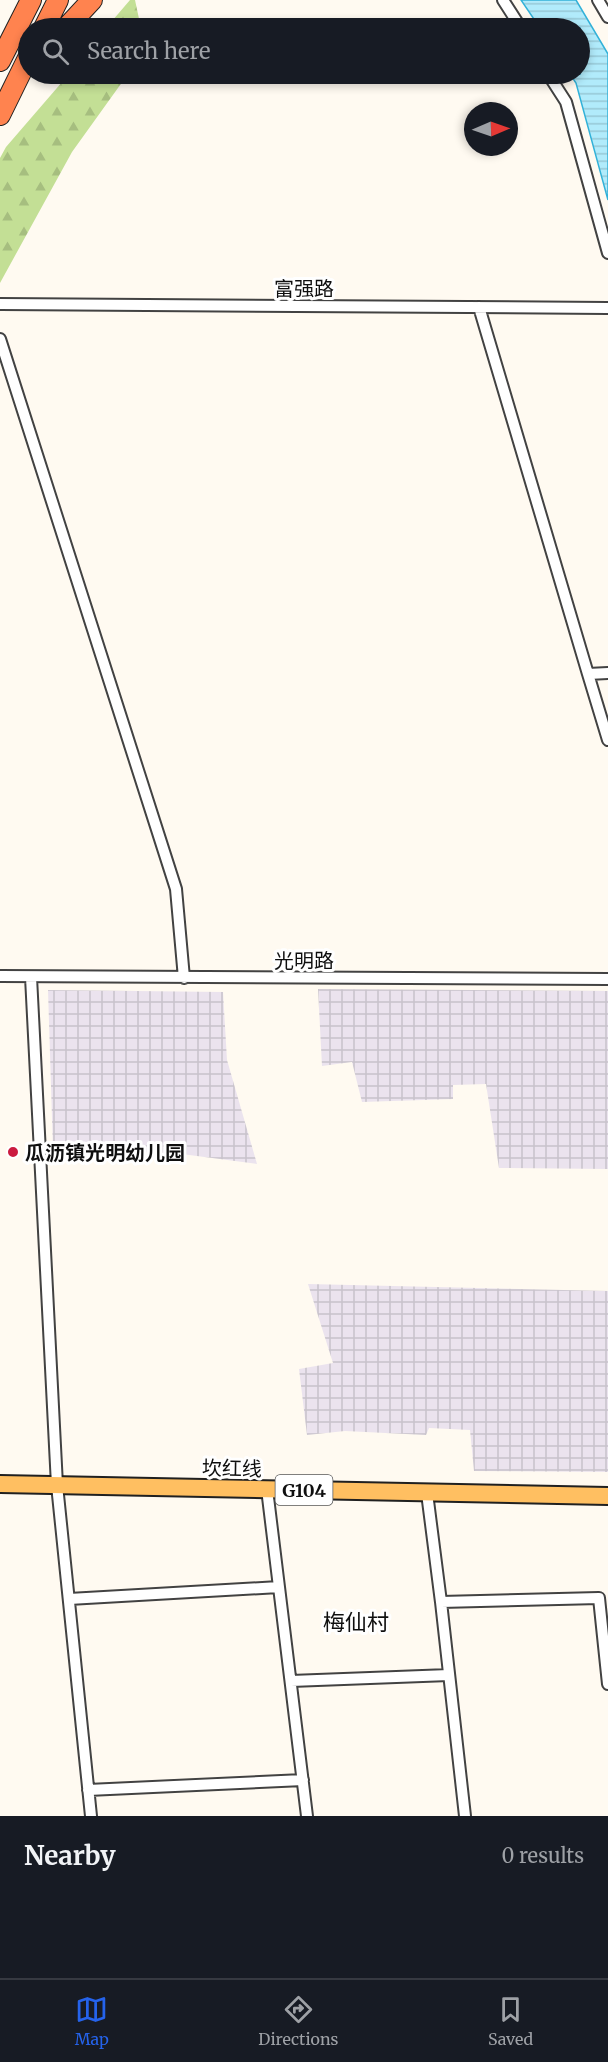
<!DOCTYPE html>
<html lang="en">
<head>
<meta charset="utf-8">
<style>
  :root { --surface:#171b24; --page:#20242c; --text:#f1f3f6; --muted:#9ea1a6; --line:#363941; --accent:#2563eb }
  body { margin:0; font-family:Merriweather,"Noto Sans SC",serif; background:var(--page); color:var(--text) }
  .compass { position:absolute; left:464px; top:102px; width:54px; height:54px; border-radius:50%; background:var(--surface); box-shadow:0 3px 9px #0003; rotate:88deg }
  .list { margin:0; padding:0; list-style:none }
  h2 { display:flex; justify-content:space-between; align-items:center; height:78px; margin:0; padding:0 24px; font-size:26px }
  h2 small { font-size:20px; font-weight:400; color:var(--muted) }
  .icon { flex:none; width:33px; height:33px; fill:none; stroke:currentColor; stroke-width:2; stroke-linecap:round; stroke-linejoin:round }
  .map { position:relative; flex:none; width:608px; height:1816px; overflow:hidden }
  .search { position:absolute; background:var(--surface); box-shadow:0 3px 9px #0003; left:18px; right:18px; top:18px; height:66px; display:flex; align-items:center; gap:15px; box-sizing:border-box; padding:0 21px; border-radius:33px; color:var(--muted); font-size:22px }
  .sheet { height:162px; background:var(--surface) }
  nav { display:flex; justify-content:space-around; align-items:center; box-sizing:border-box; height:84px; border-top:2px solid var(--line); background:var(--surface); font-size:16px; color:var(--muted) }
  nav a { display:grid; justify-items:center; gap:3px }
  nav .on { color:var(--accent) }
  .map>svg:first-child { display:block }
</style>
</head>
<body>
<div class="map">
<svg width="608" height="1816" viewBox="0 0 608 1816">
  <defs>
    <pattern id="industrial-grid" width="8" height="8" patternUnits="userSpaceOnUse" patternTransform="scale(1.5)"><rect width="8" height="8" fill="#ebe3ee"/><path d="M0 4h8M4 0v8" fill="none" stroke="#c8c2cb"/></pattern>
    <pattern id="forest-firs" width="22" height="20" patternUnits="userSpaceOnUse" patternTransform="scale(1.5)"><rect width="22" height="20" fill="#c3df95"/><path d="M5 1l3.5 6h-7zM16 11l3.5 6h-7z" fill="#a6be7f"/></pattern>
    <pattern id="water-rules" width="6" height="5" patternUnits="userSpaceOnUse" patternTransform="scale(1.5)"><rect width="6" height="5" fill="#b1ebfb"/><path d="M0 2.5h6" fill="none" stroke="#97c8d6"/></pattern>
  </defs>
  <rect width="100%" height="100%" fill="#fffaf1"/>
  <!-- industrial -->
  <path fill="url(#industrial-grid)" d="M318,989L608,991V1169L499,1168L486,1084L453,1085V1099L362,1102L352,1062L322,1066Z
    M48,990L223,992L227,1060L257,1164L174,1153L53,1150Z
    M308,1284L608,1291V1472L474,1471L470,1430L429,1428L426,1435L345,1431L307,1435L299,1369L333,1363Z"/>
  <!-- forest -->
  <path fill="url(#forest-firs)" d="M130,0H135L141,28H106Z
    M69,74H128L72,152L0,283V158L6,147Z"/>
  <!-- water -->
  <path fill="url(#water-rules)" stroke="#32b1d8" stroke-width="1.5" d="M521,0H576L608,54V200L576,83L570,74H580V28H540Z"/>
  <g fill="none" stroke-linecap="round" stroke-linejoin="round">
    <!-- minor casing -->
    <g stroke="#424242" stroke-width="14">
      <path id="minor" d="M503,0L521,28
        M598,0L608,17
        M548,74L566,102L608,253
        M0,304L608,308
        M479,307L588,674L608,673
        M0,339L176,889L184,978
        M588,674L608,740
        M0,976L608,979
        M31,977L57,1485L91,1816
        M267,1489L307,1816
        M427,1493L441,1602L599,1598L608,1684
        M69,1599L279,1587
        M441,1602L465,1816
        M291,1681L449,1675
        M88,1790L303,1780"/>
    </g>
    <!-- primary casing -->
    <g stroke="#202020" stroke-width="20">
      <path id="primary" d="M0,1484L608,1496"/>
    </g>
    <!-- motorway casing -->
    <g stroke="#202020" stroke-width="22">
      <path id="motorway" d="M44,28L58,0
        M66,28L92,0
        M0,61L31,0
        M0,115L28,58"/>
    </g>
    <!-- minor -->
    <use href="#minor" stroke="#fff" stroke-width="10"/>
    <!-- primary -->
    <use href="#primary" stroke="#ffbf61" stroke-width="16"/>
    <!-- motorway -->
    <use href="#motorway" stroke="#ff834f" stroke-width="20"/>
  </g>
  <!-- markers -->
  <circle fill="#cb1b40" stroke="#fff" stroke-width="2" cx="13" cy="1152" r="6"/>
  <g text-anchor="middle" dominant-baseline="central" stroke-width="6" stroke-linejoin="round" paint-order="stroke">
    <!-- shield labels -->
    <rect fill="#fff" stroke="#575757" stroke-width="1.5" x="275.5" y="1475" width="57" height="30" rx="4.5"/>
    <g font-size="18" font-weight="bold" fill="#0f0f0f">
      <text x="304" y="1490">G104</text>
    </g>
    <!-- street labels -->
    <g font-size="20" fill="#0f0f0f" stroke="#fff">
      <text x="304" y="288">富强路</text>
      <text x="304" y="960">光明路</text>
      <text transform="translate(232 1468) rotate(1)">坎红线</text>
    </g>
    <!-- poi labels -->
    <g font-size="20" font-weight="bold" fill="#0f0f0f" stroke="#fff" text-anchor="start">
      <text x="25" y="1152">瓜沥镇光明幼儿园</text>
    </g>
    <!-- quarter labels -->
    <g font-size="22" fill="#0f0f0f" stroke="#fff">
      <text x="356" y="1622">梅仙村</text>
    </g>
  </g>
</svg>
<svg class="compass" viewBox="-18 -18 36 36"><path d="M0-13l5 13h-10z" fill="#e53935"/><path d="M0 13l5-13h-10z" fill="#9ea1a6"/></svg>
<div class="search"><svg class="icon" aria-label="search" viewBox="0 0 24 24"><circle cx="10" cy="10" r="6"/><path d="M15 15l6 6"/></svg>Search here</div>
</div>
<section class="sheet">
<h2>Nearby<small>0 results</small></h2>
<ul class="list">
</ul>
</section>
<nav>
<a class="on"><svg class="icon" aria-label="map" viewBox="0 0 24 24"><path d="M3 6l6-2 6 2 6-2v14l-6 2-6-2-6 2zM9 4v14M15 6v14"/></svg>Map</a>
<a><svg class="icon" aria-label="directions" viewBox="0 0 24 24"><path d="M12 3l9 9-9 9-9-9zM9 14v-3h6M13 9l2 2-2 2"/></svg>Directions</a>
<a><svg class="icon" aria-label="saved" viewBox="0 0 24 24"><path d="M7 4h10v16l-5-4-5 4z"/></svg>Saved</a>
</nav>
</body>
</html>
